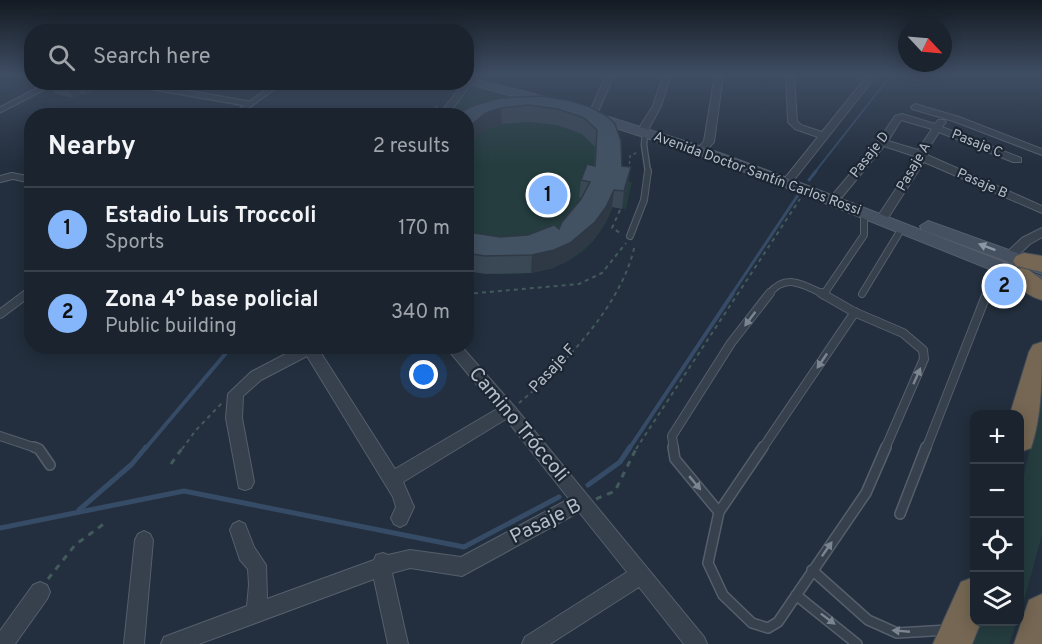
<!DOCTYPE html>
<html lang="en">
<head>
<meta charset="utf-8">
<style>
  :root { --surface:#1a232e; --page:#272f3a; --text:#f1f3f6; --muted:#9fa4aa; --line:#38404a; --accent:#85b6fc }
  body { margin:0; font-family:Overpass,sans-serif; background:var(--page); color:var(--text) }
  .controls { position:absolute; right:18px; bottom:18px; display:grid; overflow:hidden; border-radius:12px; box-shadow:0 3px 15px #0003 }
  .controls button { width:54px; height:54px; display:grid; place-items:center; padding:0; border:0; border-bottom:2px solid var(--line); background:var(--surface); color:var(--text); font:30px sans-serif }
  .compass { position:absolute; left:898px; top:18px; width:54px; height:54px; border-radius:50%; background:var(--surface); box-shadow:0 3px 15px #0003; rotate:116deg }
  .you { position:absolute; left:424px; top:375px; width:21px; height:21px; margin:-15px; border:4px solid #fff; border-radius:50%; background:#1a73e8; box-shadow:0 0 0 9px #1a73e833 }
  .badge { display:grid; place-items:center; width:39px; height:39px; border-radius:50%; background:var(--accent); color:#111; font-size:20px; font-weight:700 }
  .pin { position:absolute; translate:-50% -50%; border:3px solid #fff; box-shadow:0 2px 6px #0006 }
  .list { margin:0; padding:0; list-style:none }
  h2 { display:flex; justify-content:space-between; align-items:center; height:78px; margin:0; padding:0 24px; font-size:26px }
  h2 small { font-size:20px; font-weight:400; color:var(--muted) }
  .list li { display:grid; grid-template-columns:39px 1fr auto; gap:18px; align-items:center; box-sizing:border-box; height:84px; padding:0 24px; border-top:2px solid var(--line) }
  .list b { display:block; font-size:22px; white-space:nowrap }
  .list p { margin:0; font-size:20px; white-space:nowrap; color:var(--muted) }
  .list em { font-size:20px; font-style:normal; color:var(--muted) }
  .icon { flex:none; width:33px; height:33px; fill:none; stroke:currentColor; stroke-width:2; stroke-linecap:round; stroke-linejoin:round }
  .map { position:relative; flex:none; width:1042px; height:644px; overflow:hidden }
  .search { position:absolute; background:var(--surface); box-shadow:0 3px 15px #0003; left:24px; top:24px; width:450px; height:66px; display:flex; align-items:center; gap:15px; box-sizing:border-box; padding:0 21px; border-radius:24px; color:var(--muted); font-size:22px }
  .panel { position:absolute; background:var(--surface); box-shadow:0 3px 15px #0003; left:24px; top:108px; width:450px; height:246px; border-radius:24px }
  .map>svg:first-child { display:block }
</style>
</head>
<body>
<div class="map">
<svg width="1042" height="644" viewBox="0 0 1042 644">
  <rect width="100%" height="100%" fill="#232f3e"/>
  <!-- green -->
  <path fill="#253d3f" d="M476,85L551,105L482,106L448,113L468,88Z
    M530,112L618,147L622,165L621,181L632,182L626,209L613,207C588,273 529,280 467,271V127Z
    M1042,392V535L1020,615V493Z
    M980,622H1017L1009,644H971Z"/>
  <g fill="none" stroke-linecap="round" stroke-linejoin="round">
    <!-- stream-far3 -->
    <path stroke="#354b66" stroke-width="2" d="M429,116L437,106
      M815,172L891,75"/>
    <!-- stream-far2 -->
    <path stroke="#354b66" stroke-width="3" d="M809,180L816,171
      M732,294L800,192"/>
    <!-- stream-far1 -->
    <path stroke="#354b66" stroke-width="4" d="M145,449L232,346
      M629,449L733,293"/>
    <!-- stream -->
    <path stroke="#354b66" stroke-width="5" d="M588,485L620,462L630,447
      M79,510L132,464L146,447
      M0,528L184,491L464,547L559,497"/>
    <!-- lane-far3 casing -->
    <g stroke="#555f6c" stroke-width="7">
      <path id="lane-far3" d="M147,86L250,104
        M0,110L54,82
        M234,116L280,82
        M645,133L644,145L648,172"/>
    </g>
    <!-- lane-far2 casing -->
    <g stroke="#555f6c" stroke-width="8">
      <path id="lane-far2" d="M0,179L12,176
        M630,236L644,200L648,171
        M26,294L32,290
        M769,294C785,273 803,284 823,294
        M824,294L864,235V212
        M862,294L902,228
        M986,294L997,267"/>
    </g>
    <!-- lane-far1 casing -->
    <g stroke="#555f6c" stroke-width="10">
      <path id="lane-far1" d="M821,293L854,312L903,333L923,350L924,359L885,449
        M824,295L825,293
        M0,314L28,293
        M0,436L39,449
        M674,449L672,436L731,343L770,293
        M762,449L855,312
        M926,449L987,293"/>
    </g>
    <!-- lane casing -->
    <g stroke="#555f6c" stroke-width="12">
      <path id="lane" d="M34,447L39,449L50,465
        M673,447L675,459L719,512L708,563L723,595L752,623L768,628L778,622L866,493L886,447
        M719,512L763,447
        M900,514L926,447
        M812,570L868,620L897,633L948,630
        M796,595L857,644"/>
    </g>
    <!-- street casing -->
    <g stroke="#555f6c" stroke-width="2">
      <path id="street" d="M470,75H478L447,116H438L464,82H466Z
        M606,75H614L596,116L589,118L588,116Z
        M663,75H671L661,106L649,128L650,133L642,135L639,128L653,106Z
        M715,75H723L714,142L704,153L701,154L696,151L704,141Z
        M786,75H794L797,121L801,125L822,132L864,80L848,75H877L794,180L790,181L785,178L818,137L795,129L788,122Z
        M915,104L959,117L1042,149V155L953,121L912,109L911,107Z
        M902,114L935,124L938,120H944L946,122L942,127L1021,158V162H1013L939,132L925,154L1042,206V213L924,162L886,221H878L876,219L917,157L884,146L842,197H834V193L879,140L895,116ZM901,120L932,129L918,150L888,141Z
        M12,173L32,177V183L8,178L7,176Z
        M1042,228V237L1030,244L1014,259H1006L1004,256L1006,253L1022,238Z
        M301,346H321L319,350L395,469L497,409L445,346H461L513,405L704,637L707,644H684L639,587L550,644H522L525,637L627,572L579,512L462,576L410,568L392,573L408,644H388L374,579L199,644H161L164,637L247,606L249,585L248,569L240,560L230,530L233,524L239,521L245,524L254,547L266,565L267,599L374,560L376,555L383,553L388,555L410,550L461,557L569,499L506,419L403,482L414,507L406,524L400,527L394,524L391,518L396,507L393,497L307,356L261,380L243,396L242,418L254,482L251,488L245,490L239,488L226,418L228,394L251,372Z
        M144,531L150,534L153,540L144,644H124L135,540L138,534Z
        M40,582L47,585L50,592L47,599L15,644H0V631L33,585Z"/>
    </g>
    <!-- secondary casing -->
    <g stroke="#555f6c" stroke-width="2">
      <path id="secondary" d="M466,77L561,101L563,104L557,108L462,82H466Z
        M590,111L706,148L790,179L1042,277V290L780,185L696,154L585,118L584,115Z
        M928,221L1042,262V274L922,230L920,226Z"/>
    </g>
    <!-- highway casing -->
    <g stroke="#424c59" stroke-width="2">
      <path id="highway" d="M1024,253L1042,256V272L1016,266L1013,261L1016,256Z
        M1021,268L1029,270L1042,280V300C1030,297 1016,287 1009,276L1013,270Z
        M1042,342C1042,377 1042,416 1031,448L1020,452V414H1010L1029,352L1033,345Z
        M974,577V622H981L972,644H933L961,582Z
        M1042,594V644H1014L1029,600Z"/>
    </g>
    <!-- path-far2 -->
    <path stroke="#435a5c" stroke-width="1.5" stroke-dasharray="3 3" stroke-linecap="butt" d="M629,170L630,156L638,152"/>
    <!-- path-far1 -->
    <path stroke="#435a5c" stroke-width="2" stroke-dasharray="4 4" stroke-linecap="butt" d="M620,210L612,228L622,234
      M466,294L579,284L602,273L626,243
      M519,403C565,364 623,304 635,244
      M182,449L196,430L222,403
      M636,449L800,199"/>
    <!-- path -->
    <path stroke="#435a5c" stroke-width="3" stroke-dasharray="6 6" stroke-linecap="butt" d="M171,464L183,447
      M596,499L615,491L637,447
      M48,579L75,545L105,523"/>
    <!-- lane-far3 -->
    <use href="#lane-far3" stroke="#37414e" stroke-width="4.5"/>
    <!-- lane-far2 -->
    <use href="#lane-far2" stroke="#37414e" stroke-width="6"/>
    <!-- lane-far1 -->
    <use href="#lane-far1" stroke="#37414e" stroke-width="8"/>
    <!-- lane -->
    <use href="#lane" stroke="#37414e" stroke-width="9"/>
    <!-- street -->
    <use href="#street" fill="#37414e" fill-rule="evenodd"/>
    <!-- secondary -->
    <use href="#secondary" fill="#455061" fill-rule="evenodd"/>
    <!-- highway -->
    <use href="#highway" fill="#756753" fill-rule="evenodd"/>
  </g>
  <!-- wall -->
  <path fill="#3a4755" d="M48,82H110L87,95L81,94L73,98L55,94Z
    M475,105L590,107L622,166L631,167L628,185L622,209L612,207L604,224L593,240L569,260L553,268L531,273L486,274L466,271V231L474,233L500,237L528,235L559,229L581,198L579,197L581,180L594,165L595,147L582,134L557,125L528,122L502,124L487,129Z"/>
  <!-- shaded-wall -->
  <path fill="#2f3945" d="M73,82H75L81,94L73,98L66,86Z
    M80,82H110L87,95L80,83Z
    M501,108L502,124L487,129L466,146V129L486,113Z
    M631,167L628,185L622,209L624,191Z
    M614,190L612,207L604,224L593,240L569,260L553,268L531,273L532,255Z"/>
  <!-- building -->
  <path fill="#435263" stroke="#2f3945" stroke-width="1.5" d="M49,82H73L66,86Z
    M542,96L571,101L590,107L607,116L615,124L621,141L622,166L631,167L624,191L614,190L606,207L595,222L570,243L554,250L532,255L485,256L466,253V231L474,233L500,237L528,235L554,225L559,229L562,222L581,199L590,182L581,180L587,164L595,166L597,130L584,118L558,109L528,105L501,108L486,113L466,129V116H457L462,111L475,105L499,98Z"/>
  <!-- one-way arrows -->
  <defs><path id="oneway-solid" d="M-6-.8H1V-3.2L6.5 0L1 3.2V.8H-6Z" transform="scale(1.5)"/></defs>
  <use fill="#8c96a5" href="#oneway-solid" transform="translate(987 247) rotate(-159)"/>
  <g fill="#7b8592">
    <use href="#oneway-solid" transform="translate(750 319) rotate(127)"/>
    <use href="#oneway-solid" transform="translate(822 361) rotate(124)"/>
    <use href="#oneway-solid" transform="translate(917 376) rotate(-66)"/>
    <use href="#oneway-solid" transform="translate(695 483) rotate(50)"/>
    <use href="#oneway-solid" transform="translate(827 549) rotate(-55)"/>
    <use href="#oneway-solid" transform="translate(828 619) rotate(37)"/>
    <use href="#oneway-solid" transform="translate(901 631) rotate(-175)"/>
  </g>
  <!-- sky -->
  <linearGradient id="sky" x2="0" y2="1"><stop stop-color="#131a22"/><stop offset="0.45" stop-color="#3f4d63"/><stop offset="1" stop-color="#3f4d63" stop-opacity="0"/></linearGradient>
  <rect width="1042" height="165" fill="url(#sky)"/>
  <g text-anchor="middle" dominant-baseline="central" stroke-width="4.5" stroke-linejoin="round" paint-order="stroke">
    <!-- far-street labels -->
    <g font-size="14" fill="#b3bcc9" stroke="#1c2633">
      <text transform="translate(977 144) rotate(22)">Pasaje C</text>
      <text transform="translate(870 155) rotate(-52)">Pasaje D</text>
      <text transform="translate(914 167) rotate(-60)">Pasaje A</text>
      <text transform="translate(757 174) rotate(20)">Avenida Doctor Santín Carlos Rossi</text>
      <text transform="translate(982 184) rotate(24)">Pasaje B</text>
    </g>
    <!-- street labels -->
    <g font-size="16" fill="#b3bcc9" stroke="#1c2633">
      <text transform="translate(553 369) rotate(-47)">Pasaje F</text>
    </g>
    <!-- near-street labels -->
    <g font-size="20" fill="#b3bcc9" stroke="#1c2633">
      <text transform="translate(518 425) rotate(50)">Camino Tróccoli</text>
      <text transform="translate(546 522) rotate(-27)">Pasaje B</text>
    </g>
  </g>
</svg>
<div class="controls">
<button>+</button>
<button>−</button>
<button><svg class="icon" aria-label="locate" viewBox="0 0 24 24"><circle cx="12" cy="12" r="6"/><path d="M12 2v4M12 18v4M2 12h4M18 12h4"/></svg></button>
<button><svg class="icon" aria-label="layers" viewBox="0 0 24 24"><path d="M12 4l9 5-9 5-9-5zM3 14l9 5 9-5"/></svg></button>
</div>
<svg class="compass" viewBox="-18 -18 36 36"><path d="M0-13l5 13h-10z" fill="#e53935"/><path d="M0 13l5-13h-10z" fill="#9fa4aa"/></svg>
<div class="you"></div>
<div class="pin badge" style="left:548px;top:195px">1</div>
<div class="pin badge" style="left:1004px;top:286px">2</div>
<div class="search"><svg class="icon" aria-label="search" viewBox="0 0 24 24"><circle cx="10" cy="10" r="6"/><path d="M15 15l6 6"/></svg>Search here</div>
<section class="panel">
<h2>Nearby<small>2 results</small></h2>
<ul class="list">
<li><span class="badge">1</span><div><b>Estadio Luis Troccoli</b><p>Sports</p></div><em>170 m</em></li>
<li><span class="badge">2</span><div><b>Zona 4° base policial</b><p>Public building</p></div><em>340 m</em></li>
</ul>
</section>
</div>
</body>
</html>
